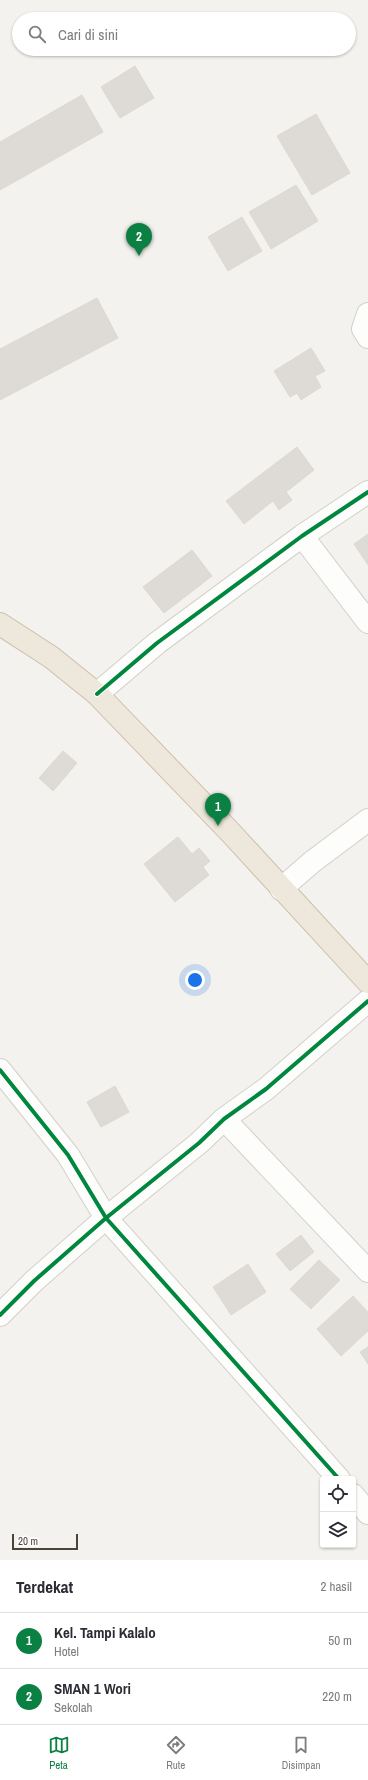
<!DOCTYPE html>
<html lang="id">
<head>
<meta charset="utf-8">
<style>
  :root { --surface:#fff; --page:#f2f2f3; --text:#2b2b33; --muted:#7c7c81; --line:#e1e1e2; --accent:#0b8043 }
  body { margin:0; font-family:"Archivo Narrow",sans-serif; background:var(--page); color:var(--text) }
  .controls { position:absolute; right:12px; bottom:12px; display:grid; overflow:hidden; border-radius:4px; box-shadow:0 1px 3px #0004 }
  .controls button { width:36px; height:36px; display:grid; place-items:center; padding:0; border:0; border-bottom:1px solid var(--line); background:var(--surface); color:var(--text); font:20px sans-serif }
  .scale { position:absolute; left:12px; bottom:10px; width:66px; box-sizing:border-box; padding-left:4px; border:2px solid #4b4439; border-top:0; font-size:11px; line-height:14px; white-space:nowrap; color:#4b4439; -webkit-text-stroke:3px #fff; paint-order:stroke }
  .you { position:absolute; left:195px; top:980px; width:14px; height:14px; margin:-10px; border:3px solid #fff; border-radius:50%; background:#1a73e8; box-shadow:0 0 0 6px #1a73e833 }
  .badge { display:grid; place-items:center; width:26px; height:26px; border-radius:50%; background:var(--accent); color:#fff; font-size:13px; font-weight:700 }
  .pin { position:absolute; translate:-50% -33px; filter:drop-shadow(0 1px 2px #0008) }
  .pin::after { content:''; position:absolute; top:21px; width:14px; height:12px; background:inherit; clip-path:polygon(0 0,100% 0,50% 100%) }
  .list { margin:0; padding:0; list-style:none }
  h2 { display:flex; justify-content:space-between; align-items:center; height:52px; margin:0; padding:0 16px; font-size:17px }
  h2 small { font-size:13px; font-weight:400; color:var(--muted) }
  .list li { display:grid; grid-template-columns:26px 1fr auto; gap:12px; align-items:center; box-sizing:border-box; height:56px; padding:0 16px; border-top:1px solid var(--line) }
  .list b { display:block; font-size:15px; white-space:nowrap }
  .list p { margin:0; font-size:13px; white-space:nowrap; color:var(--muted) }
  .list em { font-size:13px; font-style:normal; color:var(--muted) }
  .icon { flex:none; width:22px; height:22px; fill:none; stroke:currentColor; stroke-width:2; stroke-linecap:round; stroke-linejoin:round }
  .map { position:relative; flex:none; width:368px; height:1560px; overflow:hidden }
  .search { position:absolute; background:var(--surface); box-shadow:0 1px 3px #0004; left:12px; right:12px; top:12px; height:44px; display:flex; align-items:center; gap:10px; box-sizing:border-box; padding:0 14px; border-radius:22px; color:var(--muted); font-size:15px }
  .sheet { height:164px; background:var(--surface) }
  nav { display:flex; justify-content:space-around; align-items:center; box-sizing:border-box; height:56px; border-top:1px solid var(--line); background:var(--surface); font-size:11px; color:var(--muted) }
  nav a { display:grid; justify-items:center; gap:2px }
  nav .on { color:var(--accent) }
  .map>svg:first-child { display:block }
</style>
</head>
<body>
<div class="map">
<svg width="368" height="1560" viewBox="0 0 368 1560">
  <rect width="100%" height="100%" fill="#f4f2ee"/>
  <!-- building -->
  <path fill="#dedbd6" stroke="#dcd9d4" d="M135,66L154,98L120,118L101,87Z
    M82,95L103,132L0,190V142Z
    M316,114L350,173L312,195L277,136Z
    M296,185L318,221L271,249L249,212Z
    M242,217L262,251L228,271L208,237Z
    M97,298L118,338L0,400V349Z
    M311,348L325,371L315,376L321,387L301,400L297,393L290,397L274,371Z
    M297,447L314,470L286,492L292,500L279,510L273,501L244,524L226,501Z
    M368,534V565L354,544Z
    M192,550L212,576L164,613L143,587Z
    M63,751L77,763L53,791L39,778Z
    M178,837L192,854L199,848L210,861L203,867L209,875L175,902L144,864Z
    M115,1086L129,1112L101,1127L87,1102Z
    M301,1235L314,1252L290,1271L276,1254Z
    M319,1260L340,1280L311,1309L290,1289Z
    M248,1264L266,1292L231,1315L213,1287Z
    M353,1296L368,1312V1331L341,1356L317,1329Z
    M368,1347V1364L360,1352Z"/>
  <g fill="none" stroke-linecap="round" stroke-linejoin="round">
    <!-- street casing -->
    <g stroke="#d2d0cb" stroke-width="24">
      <path id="street" d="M368,314L363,329L368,337
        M302,536L368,622
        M97,694L157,643L302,536L368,492
        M281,889L312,862L368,820
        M0,1070L68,1155L106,1218L339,1479
        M224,1119L368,1271
        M0,1315L34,1281L106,1218L199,1143L224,1119L266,1089L368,1001
        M353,1495L368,1513"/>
    </g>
    <!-- highway casing -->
    <g stroke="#ccbfa9" stroke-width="24">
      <path id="highway" d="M0,624L51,657L97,694L231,833L368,982"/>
    </g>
    <!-- street -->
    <use href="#street" stroke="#fdfdfc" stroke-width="22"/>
    <!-- highway -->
    <use href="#highway" stroke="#ede8db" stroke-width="22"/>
    <!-- cycleway casing -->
    <g stroke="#fff" stroke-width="6">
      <path id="cycleway" d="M97,694L157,643L302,536L368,492
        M0,1070L68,1155L106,1218L339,1479
        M0,1315L34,1281L106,1218L199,1143L224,1119L266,1089L368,1001"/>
    </g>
    <!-- cycleway -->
    <use href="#cycleway" stroke="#00873e" stroke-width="4"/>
  </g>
</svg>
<div class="controls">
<button><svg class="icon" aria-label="locate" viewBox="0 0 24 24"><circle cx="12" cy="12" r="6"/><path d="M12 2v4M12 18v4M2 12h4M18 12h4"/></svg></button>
<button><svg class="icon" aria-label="layers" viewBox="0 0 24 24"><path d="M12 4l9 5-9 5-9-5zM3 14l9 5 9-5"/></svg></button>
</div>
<div class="scale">20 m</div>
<div class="you"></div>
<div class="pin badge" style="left:218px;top:826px">1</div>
<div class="pin badge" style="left:139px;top:256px">2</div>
<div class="search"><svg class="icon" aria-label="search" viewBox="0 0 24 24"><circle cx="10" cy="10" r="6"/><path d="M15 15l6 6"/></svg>Cari di sini</div>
</div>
<section class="sheet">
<h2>Terdekat<small>2 hasil</small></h2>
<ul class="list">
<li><span class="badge">1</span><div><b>Kel. Tampi Kalalo</b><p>Hotel</p></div><em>50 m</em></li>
<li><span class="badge">2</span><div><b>SMAN 1 Wori</b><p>Sekolah</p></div><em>220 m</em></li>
</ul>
</section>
<nav>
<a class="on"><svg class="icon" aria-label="map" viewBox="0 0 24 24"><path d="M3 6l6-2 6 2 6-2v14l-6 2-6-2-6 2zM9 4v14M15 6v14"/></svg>Peta</a>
<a><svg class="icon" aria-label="directions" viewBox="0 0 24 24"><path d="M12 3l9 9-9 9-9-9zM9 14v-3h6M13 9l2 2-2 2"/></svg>Rute</a>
<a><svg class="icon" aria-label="saved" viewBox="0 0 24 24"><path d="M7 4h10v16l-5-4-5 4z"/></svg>Disimpan</a>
</nav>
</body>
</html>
